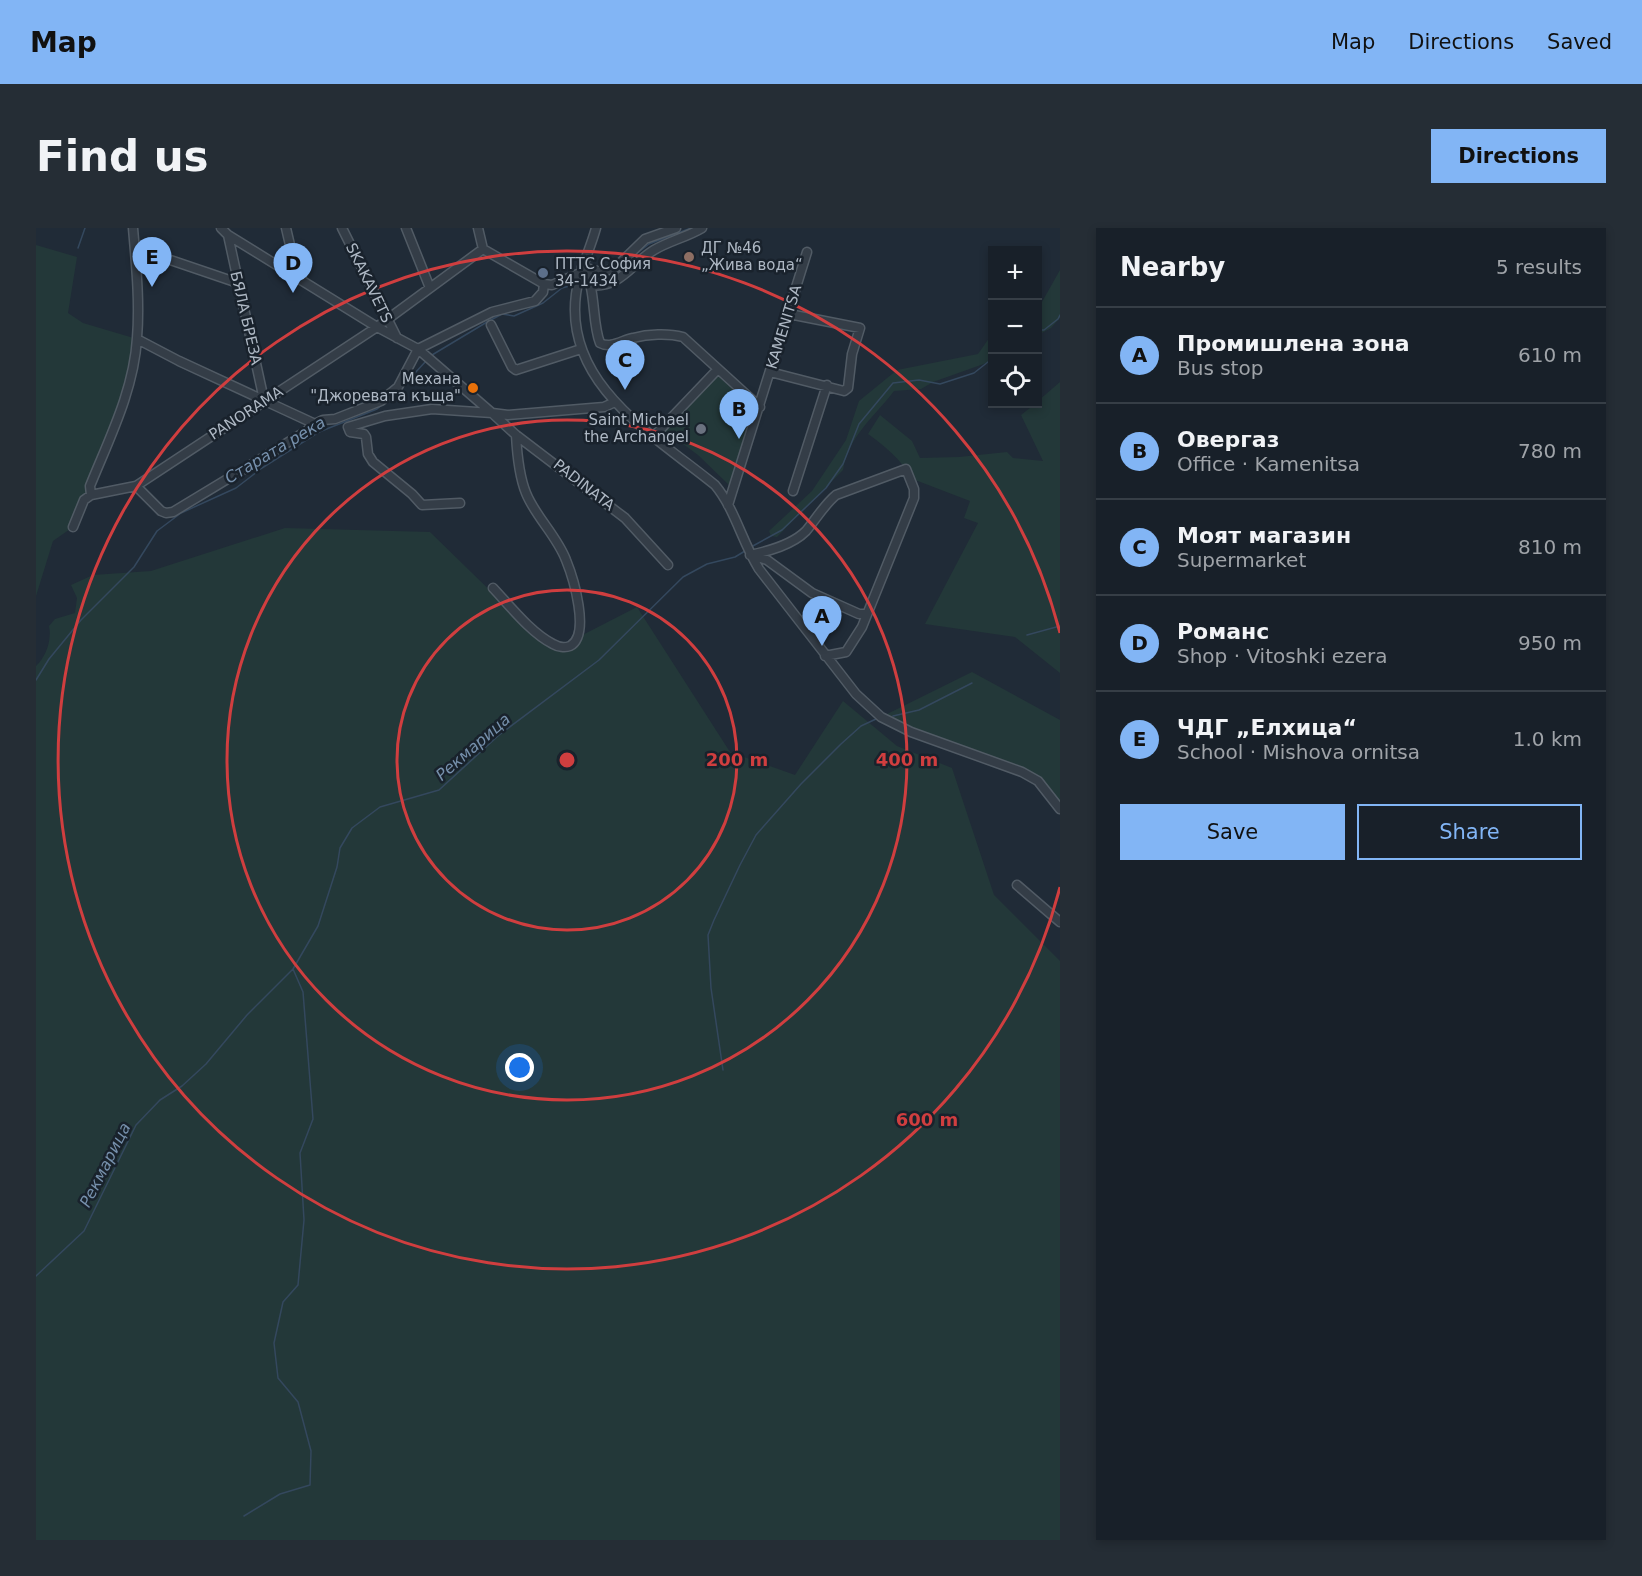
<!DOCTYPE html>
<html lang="en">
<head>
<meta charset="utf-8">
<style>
  :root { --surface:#182029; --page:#252d35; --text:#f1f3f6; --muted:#9fa3a8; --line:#363e46; --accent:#82b5f5 }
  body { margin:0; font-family:"DejaVu Sans",sans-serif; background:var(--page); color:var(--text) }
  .controls { position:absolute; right:18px; top:18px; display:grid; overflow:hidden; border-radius:0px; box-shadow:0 3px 9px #0003 }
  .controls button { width:54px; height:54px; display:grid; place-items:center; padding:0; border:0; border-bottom:2px solid var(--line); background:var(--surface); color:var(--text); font:30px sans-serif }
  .you { position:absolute; left:484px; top:840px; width:21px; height:21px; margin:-15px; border:4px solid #fff; border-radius:50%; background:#1a73e8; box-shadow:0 0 0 9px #1a73e833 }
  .badge { display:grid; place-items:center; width:39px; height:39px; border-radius:50%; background:var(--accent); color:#111; font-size:20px; font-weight:700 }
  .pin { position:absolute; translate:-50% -50px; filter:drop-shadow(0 2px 3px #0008) }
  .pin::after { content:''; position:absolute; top:32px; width:21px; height:18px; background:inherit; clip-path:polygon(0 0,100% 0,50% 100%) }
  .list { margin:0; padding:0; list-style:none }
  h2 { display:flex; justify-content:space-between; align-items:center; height:78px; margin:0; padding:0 24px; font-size:26px }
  h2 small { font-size:20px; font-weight:400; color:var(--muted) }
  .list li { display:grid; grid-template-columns:39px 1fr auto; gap:18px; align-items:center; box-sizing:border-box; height:96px; padding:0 24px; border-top:2px solid var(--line) }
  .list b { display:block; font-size:22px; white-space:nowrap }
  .list p { margin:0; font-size:20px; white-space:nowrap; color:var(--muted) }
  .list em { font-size:20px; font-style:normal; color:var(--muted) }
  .actions { display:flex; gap:12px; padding:18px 24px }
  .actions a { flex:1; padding:14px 0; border:2px solid var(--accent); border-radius:0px; text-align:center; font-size:21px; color:var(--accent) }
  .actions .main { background:var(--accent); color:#111 }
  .icon { flex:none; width:33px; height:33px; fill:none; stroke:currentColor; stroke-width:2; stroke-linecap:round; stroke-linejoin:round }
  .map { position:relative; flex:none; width:1024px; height:1312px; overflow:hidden; border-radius:0px }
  header { display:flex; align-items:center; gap:36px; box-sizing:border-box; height:84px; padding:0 30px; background:var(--accent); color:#111 }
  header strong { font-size:28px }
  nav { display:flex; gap:33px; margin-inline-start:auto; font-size:21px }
  .intro { display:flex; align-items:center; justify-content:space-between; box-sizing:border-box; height:144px; padding:0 36px }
  h1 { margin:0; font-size:42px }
  .button { padding:15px 27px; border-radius:0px; background:var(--accent); color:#111; font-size:21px; font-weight:700 }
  main { display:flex; gap:36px; padding:0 36px }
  aside { flex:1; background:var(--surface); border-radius:0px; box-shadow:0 3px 9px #0003 }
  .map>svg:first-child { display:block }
</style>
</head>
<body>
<header>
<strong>Map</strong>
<nav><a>Map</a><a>Directions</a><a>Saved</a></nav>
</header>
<div class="intro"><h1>Find us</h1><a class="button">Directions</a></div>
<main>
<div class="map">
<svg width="1024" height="1312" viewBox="0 0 1024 1312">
  <rect width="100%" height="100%" fill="#202b37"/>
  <!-- green -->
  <path fill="#233839" d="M0,17L41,29L32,85L47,95L101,111L82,186L37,299L17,313L0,368Z
    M1024,42V90L1015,100L1002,107V81Z
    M956,106V133L897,154L885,161L858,163C839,188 812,209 807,242L741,309L735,308L733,303L776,263L810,212L823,173L861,142L942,126Z
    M681,147L719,182L694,258L662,227L628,202Z
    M1024,154V445L979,409L889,396L942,295L928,290L934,273L874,250C867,232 847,217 832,206L844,187L876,213L884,230L923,229L971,224L977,230L1007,233L985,187L999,176H1002V173Z
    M249,300L394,304L508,415L527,417L601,379L694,524L759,547L807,473L861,518L916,540L958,667L1024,733V1312H0V438C10,429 16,412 13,398L19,391L39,385L41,370L35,357L57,347L115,343Z
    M936,444L1024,492V581L1002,553L845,489Z"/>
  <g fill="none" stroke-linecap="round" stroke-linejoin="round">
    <!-- stream -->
    <path stroke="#34485e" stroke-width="1.5" d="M42,20L49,0
      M595,30L613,16L655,0
      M556,52L571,47
      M1002,102H1008L1022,91L1024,87
      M396,127L451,94L466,86L478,88L507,75L526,60L537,57
      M367,158L390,133
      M352,172L362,164
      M715,319L746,302L790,260L807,236L823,196L857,155L883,152L904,156L938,145L957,130
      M991,407L1024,398
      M0,452L13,431L45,392L98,339L121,303L145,285L200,260L226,240L283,204L341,181L346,177
      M857,488L883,482L936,455
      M687,842L675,760L672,707L678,692L704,637L720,607L765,556L805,516L825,498L840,491
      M0,1048L48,1003L100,897L124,872L146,858L170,836L211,787L257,741L282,698L301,639L304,620L316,600L344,579L403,562L463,507L563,432L647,349L671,336L699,329L709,323
      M208,1288L244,1266L274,1257L275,1223L262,1174L242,1150L238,1115L247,1074L262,1057L268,992L264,925L277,891L267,764L257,741"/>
    <!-- minor casing -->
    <g stroke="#515b65" stroke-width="11">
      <path id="minor" d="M185,0L192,7L341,99L382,121L456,185L472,187L568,179L579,174
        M250,0L262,51
        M306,0L361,110
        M370,0L394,60
        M442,0L447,21L508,56L516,57L544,45
        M560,0C554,22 543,43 540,66C528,157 619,208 679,257C699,281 706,314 723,341L820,466L845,489L875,504L986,544L1002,553L1024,581
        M192,7L228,172
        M99,20L202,55
        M546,39C561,57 555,92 564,115C575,121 586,112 597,110C612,106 632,105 647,109L724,179
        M546,39L566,44L579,40L609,11L640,0
        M554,57C584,61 596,35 618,22C633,13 651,9 666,0
        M455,97L476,139L480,142L545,121
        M101,111L143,133L279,196
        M734,144L808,163L812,160L816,126L824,100L753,86
        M618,208L682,141
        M100,258L125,283L130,285L137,284L269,204L279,196L287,192L299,191L345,173L362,159L382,121L456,84L499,73L507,64L508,56
        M757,263L791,157
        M55,267L54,258C73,211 98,162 101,110C104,74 100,36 97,0
        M424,275L386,277L376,266L337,234L332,226L330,209L328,206L314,204L312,199L349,188L396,181L456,185L480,207L589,290L632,337
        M692,277L771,24
        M37,299L48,272L55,267L100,258L341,99L447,21
        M714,327C733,323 756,317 770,303C780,291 788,277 800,267L870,241L878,261V270L826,399L810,424L789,428
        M715,327L731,332L776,365L823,386H830
        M457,360C474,378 495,405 517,416C522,419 529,420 534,418C555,407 537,349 530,332C521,308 499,288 490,265C483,248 481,225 480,207
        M981,657L1024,694"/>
    </g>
    <!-- minor -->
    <use href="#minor" stroke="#343d47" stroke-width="8"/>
  </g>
  <!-- distance rings -->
  <g fill="none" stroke="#d03e3f" stroke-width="3">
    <circle cx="531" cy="532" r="170"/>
    <circle cx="531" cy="532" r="340"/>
    <path d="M1024 659A509 509 0 1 1 1024 405"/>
  </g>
  <!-- markers -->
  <circle fill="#8d6e63" stroke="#19222c" stroke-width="2" cx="653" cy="29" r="6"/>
  <circle fill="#5c6f8a" stroke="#19222c" stroke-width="2" cx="507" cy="45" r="6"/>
  <circle fill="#e8710a" stroke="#19222c" stroke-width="2" cx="437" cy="160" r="6"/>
  <circle fill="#6b7280" stroke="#19222c" stroke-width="2" cx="665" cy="201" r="6"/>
  <g text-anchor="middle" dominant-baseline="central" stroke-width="5" stroke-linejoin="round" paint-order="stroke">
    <!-- poi labels -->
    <g font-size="15" fill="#aeb8c4" stroke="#19222c" text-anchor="start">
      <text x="665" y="20">ДГ №46<tspan x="665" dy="17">„Жива вода“</tspan></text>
      <text x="519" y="36">ПТТС София<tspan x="519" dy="17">34-1434</tspan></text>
      <text x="425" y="151" text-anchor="end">Механа<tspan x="425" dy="17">"Джоревата къща"</tspan></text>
      <text x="653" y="192" text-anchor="end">Saint Michael<tspan x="653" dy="17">the Archangel</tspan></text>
    </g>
    <!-- street labels -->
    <g font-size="15" fill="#aeb8c4" stroke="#19222c">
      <text transform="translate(333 55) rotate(64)">SKAKAVETS</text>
      <text transform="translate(210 90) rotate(77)">БЯЛА БРЕЗА</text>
      <text transform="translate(748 99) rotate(-73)">KAMENITSA</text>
      <text transform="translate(210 185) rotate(-33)">PANORAMA</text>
      <text transform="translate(548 257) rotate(38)">PADINATA</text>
    </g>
    <!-- water labels -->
    <g font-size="16" font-style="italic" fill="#7690ac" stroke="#19222c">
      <text transform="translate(239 222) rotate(-31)">Старата река</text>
      <text transform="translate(437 519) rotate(-41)">Рекмарица</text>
      <text transform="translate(69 937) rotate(-63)">Рекмарица</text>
    </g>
  </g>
  <circle cx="531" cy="532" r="9" fill="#d03e3f" stroke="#19222c" stroke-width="3"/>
  <g font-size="18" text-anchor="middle" font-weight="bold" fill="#d03e3f" stroke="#19222c" stroke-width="5" stroke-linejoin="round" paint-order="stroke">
    <text x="701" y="538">200 m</text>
    <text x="871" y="538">400 m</text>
    <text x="891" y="898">600 m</text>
  </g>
</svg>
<div class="controls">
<button>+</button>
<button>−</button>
<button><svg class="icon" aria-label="locate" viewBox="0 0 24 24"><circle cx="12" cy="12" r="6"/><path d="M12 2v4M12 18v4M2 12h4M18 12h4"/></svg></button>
</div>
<div class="you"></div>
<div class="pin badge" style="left:786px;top:418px">A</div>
<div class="pin badge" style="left:703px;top:211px">B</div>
<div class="pin badge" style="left:589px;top:162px">C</div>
<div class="pin badge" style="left:257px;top:65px">D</div>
<div class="pin badge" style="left:116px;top:59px">E</div>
</div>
<aside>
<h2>Nearby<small>5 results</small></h2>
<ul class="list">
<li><span class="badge">A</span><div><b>Промишлена зона</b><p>Bus stop</p></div><em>610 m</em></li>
<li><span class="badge">B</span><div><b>Овергаз</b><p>Office · Kamenitsa</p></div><em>780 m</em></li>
<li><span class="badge">C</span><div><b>Моят магазин</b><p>Supermarket</p></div><em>810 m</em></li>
<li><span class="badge">D</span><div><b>Романс</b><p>Shop · Vitoshki ezera</p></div><em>950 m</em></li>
<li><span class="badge">E</span><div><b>ЧДГ „Елхица“</b><p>School · Mishova ornitsa</p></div><em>1.0 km</em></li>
</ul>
<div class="actions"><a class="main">Save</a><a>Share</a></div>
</aside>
</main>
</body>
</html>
